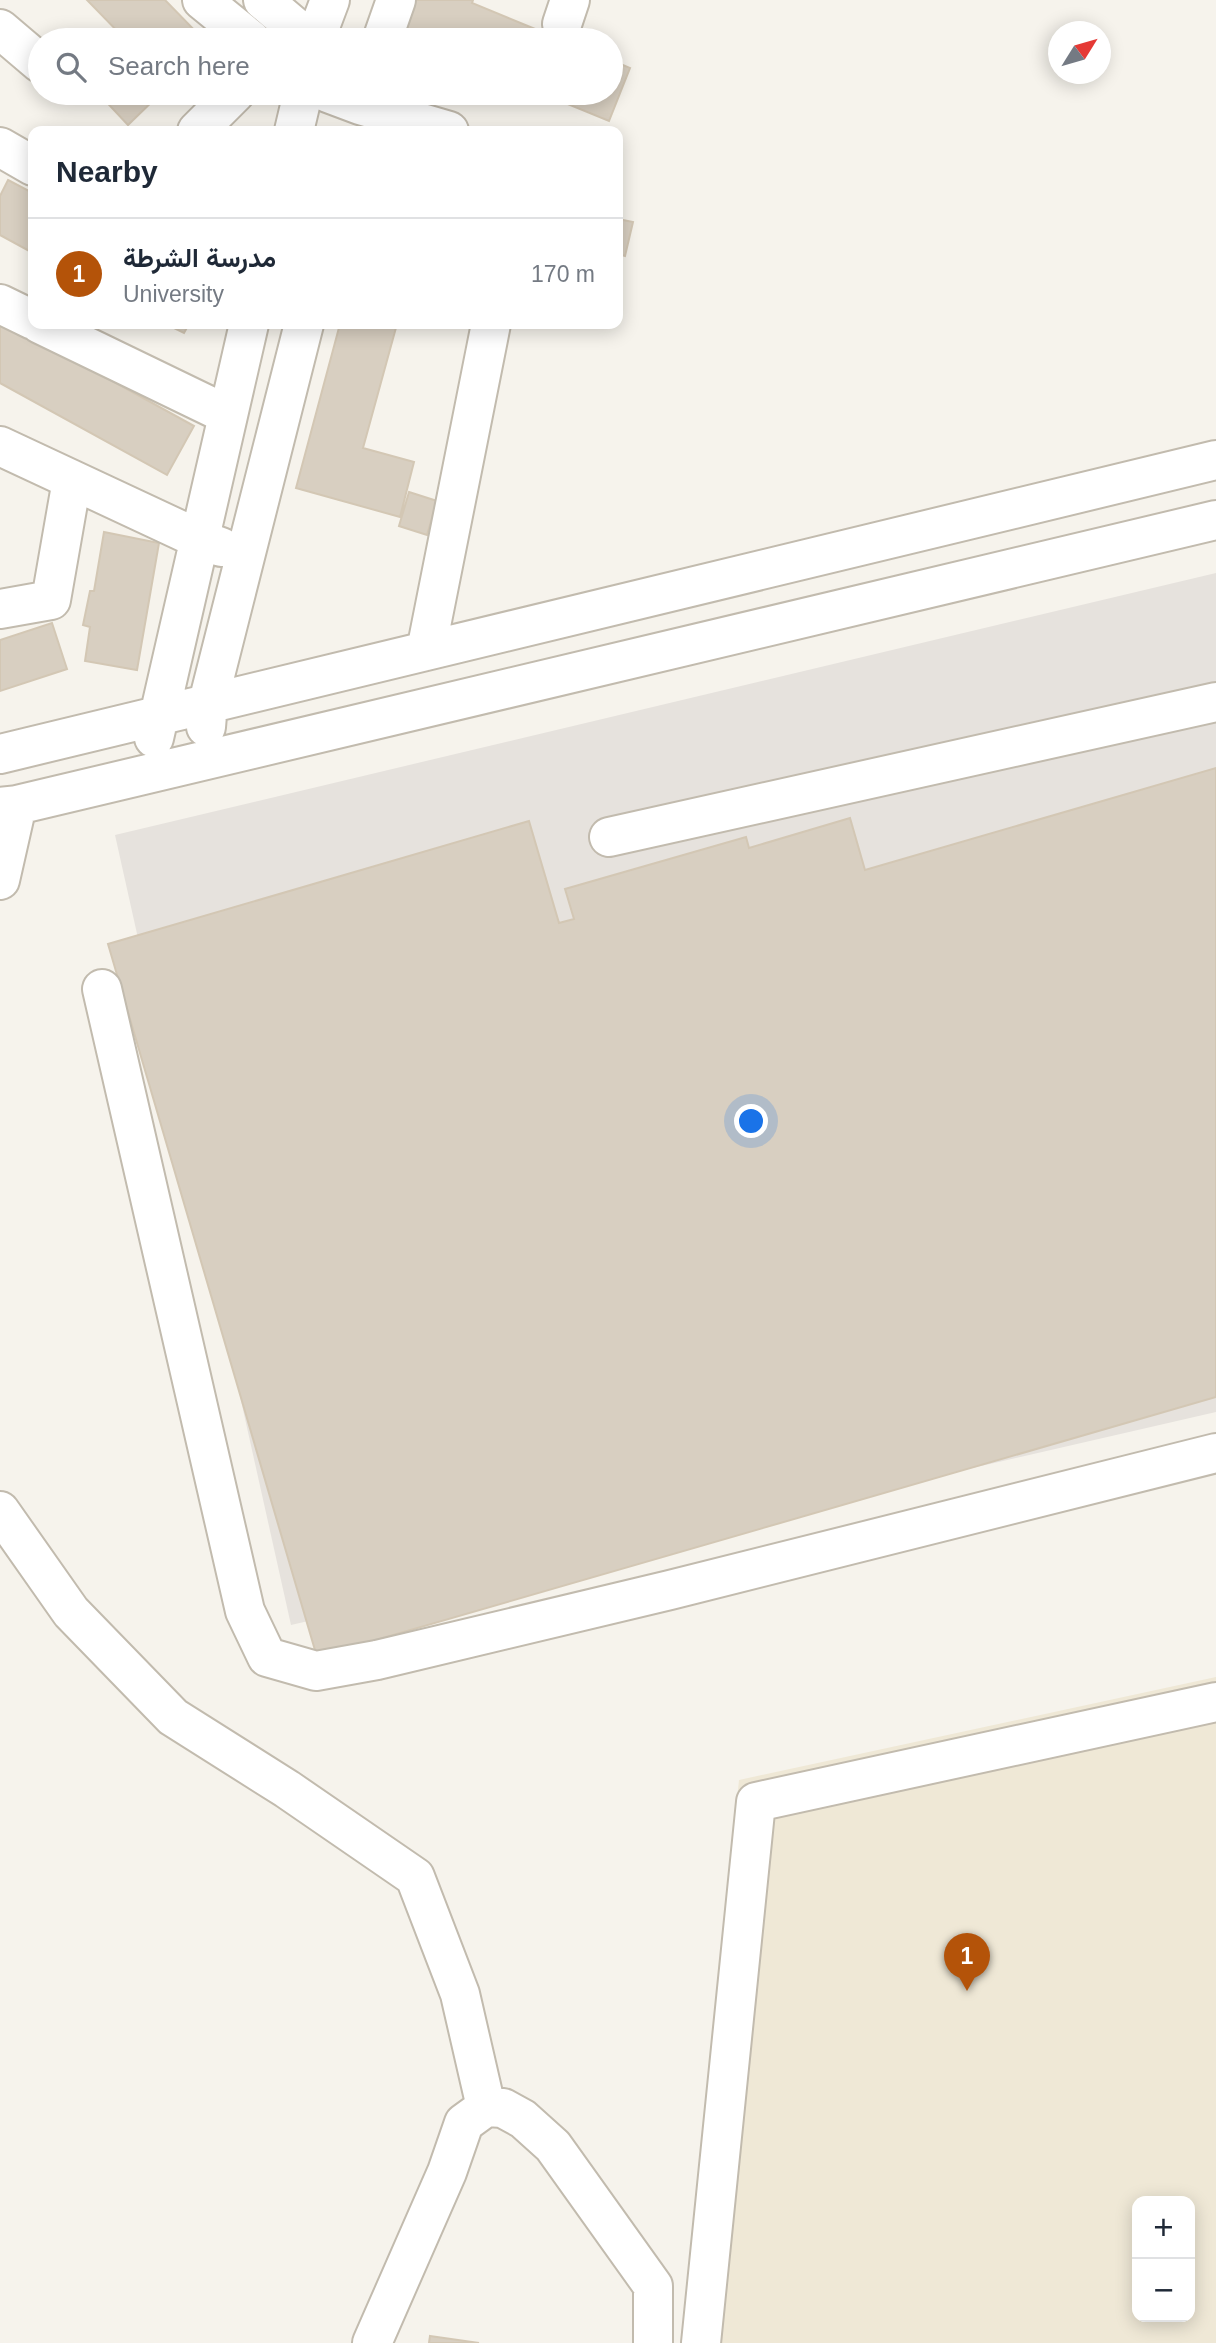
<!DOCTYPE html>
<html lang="en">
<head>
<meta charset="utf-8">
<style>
  :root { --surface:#fff; --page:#f6f6f7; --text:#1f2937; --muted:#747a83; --line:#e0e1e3; --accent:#b45309 }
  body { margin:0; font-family:Arial,Vazirmatn,sans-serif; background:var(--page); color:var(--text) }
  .controls { position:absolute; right:21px; bottom:21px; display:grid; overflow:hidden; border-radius:14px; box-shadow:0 4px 18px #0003 }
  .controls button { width:63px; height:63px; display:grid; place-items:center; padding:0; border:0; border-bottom:2px solid var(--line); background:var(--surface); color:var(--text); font:35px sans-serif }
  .compass { position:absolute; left:1048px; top:21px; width:63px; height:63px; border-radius:50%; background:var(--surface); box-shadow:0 4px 18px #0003; rotate:53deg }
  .you { position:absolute; left:752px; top:1122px; width:24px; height:24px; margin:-18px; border:5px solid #fff; border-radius:50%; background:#1a73e8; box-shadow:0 0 0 10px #1a73e833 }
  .badge { display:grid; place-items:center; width:46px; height:46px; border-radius:50%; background:var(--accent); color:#fff; font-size:23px; font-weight:700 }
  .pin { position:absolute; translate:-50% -58px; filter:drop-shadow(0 2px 4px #0008) }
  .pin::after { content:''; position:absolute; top:37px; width:24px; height:21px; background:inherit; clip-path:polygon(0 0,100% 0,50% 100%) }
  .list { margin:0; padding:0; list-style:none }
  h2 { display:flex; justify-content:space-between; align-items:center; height:91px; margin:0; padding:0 28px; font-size:30px }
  h2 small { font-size:23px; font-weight:400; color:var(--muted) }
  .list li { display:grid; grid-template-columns:46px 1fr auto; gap:21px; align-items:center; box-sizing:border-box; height:112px; padding:0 28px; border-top:2px solid var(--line) }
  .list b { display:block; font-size:26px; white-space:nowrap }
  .list p { margin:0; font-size:23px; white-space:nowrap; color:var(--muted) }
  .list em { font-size:23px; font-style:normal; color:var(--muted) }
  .icon { flex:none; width:38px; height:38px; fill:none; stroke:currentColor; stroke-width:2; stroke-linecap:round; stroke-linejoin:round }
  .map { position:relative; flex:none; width:1216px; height:2343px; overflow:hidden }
  .search { position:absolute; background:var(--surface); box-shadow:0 4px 18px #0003; left:28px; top:28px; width:595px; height:77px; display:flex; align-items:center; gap:18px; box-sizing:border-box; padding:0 24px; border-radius:38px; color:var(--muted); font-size:26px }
  .panel { position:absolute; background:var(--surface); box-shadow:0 4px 18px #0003; left:28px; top:126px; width:595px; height:203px; border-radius:14px }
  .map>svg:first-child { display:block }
</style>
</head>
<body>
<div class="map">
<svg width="1216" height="2343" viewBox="0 0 1216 2343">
  <rect width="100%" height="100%" fill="#f6f3ec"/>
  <!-- industrial -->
  <path fill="#e6e2dd" d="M1216,573V1412L291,1625L115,835Z"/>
  <!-- education -->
  <path fill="#efe8d6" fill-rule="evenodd" d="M1216,1677V2343H683L739,1780ZM1137,2201H1190V2317H1137Z"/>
  <!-- building -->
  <path fill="#d8cfc1" stroke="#d3c7b4" stroke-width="2" d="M87,0H165L204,40H126Z
    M412,0H473L472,3L562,40H412L398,34Z
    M611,60L630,68L609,121L541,93H611Z
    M98,93H161L128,125Z
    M8,180L33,193V253L0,235V196Z
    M618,219L633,222L625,256L618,254Z
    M0,319L194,426L167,475L0,383Z
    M166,324H189L184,333Z
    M340,324H397L363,448L414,462L400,517L296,488Z
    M409,492L437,501L427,535L399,526Z
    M104,532L159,543L137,670L85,661L90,627L83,625L90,591H94Z
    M52,623L67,669L0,691V640Z
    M1216,768V1397L317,1657L108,944L529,821L559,923L574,919L565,889L746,837L749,848L850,818L865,870Z
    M430,2336L479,2343H429Z"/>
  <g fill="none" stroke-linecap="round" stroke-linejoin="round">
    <!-- minor casing -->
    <g stroke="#c2bbae" stroke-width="42">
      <path id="minor" d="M202,0L251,40
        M263,0L310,40
        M562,24L570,0
        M0,29L40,63
        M315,40L330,0
        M382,40L396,0
        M328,93L360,105L449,131
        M197,131L235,93
        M294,131L303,93
        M0,147L33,166
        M0,304L33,320
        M40,324L228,415
        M0,446L199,539L221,547
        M0,609L51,600L72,480
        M426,651L491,324
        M206,727L208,703L304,324
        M154,738L249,324
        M0,754L1216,460
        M0,807L17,805L1216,520
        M609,837L1216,702
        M0,880L17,805
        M102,989L245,1611L267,1657L316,1671L377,1660L670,1590L1216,1453
        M0,1511L71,1612L173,1717L287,1789L415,1877L460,1994L486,2107
        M372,2343L447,2172L464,2123L486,2107L503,2108L523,2119L553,2146L653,2286V2343
        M701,2343L756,1802L1216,1702"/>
    </g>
    <!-- minor -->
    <use href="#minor" stroke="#fff" stroke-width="38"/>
  </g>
</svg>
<div class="controls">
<button>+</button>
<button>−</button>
</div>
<svg class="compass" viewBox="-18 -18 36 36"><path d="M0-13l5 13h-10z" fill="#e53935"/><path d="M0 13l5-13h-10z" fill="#747a83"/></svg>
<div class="you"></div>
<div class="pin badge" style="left:967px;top:1991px">1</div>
<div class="search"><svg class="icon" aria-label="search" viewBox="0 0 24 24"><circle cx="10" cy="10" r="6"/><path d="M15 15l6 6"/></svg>Search here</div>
<section class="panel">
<h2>Nearby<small></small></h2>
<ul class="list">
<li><span class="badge">1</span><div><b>مدرسة الشرطة</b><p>University</p></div><em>170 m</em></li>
</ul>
</section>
</div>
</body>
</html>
